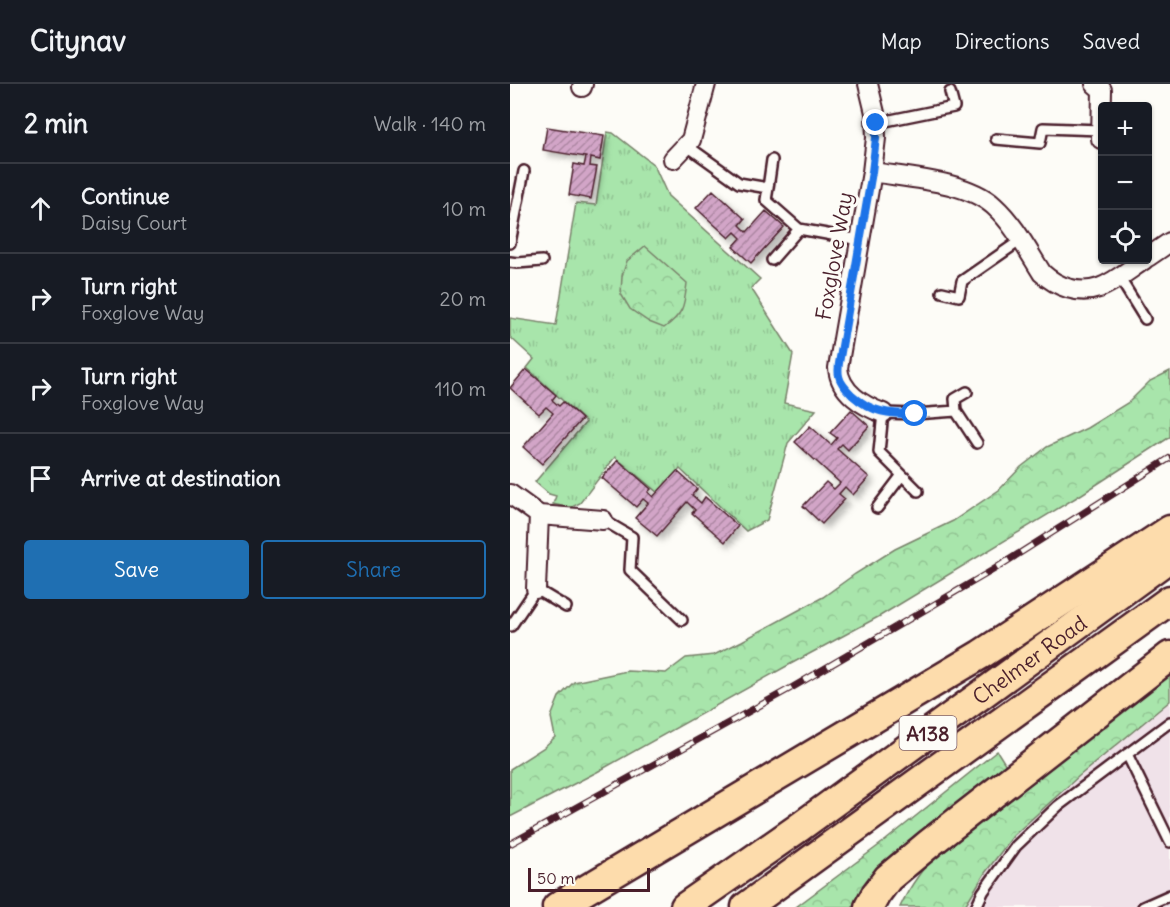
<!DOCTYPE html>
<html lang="en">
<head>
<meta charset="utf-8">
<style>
  :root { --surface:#171b24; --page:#242831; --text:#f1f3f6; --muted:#9ea1a6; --line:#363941; --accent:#1f6fb2 }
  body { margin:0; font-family:Delius,sans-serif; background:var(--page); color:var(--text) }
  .controls { position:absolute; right:18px; top:18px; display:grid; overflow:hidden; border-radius:6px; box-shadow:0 2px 4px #0004 }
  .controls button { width:54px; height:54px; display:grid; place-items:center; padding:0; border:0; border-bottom:2px solid var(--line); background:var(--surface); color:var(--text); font:30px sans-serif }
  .scale { position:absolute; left:18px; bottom:15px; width:122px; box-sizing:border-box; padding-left:6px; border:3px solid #4a1f2b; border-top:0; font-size:16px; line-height:21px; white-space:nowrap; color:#4a1f2b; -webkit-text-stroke:4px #fdfcf7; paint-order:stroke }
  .stop { position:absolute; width:18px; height:18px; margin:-14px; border:4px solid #1a73e8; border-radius:50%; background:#fff }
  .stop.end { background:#1a73e8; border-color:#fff; box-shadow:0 2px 6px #0008 }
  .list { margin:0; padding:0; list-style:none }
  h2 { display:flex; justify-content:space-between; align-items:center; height:78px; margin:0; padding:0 24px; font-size:26px }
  h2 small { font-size:20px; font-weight:400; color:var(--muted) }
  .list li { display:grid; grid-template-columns:39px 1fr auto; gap:18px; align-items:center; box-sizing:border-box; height:90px; padding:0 24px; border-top:2px solid var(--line) }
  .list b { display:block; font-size:22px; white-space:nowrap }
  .list p { margin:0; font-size:20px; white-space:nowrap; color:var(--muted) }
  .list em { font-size:20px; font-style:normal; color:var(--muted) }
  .actions { display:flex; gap:12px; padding:18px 24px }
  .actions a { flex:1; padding:14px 0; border:2px solid var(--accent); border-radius:6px; text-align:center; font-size:21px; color:var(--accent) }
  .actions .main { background:var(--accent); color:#fff }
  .icon { flex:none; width:33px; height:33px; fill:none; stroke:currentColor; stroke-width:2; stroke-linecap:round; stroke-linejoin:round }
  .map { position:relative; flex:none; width:660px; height:823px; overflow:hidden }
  header { display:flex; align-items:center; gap:36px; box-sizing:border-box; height:84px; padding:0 30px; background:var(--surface); border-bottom:2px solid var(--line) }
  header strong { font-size:28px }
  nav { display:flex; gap:33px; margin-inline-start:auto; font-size:21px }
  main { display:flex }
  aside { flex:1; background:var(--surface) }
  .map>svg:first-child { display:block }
</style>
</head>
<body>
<header>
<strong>Citynav</strong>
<nav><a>Map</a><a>Directions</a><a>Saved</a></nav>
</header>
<main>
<aside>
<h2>2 min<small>Walk · 140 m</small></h2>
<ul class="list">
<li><svg class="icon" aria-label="ahead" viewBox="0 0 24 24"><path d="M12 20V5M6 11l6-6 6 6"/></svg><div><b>Continue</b><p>Daisy Court</p></div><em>10 m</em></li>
<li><svg class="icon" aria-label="right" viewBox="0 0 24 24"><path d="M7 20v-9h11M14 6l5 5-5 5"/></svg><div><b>Turn right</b><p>Foxglove Way</p></div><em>20 m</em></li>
<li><svg class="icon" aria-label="right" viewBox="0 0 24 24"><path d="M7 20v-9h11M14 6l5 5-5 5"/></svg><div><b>Turn right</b><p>Foxglove Way</p></div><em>110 m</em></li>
<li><svg class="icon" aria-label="arrive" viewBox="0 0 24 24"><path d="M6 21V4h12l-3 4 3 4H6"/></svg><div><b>Arrive at destination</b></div></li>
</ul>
<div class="actions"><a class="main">Save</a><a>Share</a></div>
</aside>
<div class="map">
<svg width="660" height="823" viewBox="0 0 660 823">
  <defs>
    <pattern id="grass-tufts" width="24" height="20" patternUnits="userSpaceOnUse" patternTransform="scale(1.5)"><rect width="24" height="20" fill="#a8e5ab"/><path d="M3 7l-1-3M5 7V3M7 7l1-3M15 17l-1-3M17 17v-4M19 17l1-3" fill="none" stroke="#92c493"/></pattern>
    <pattern id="forest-crowns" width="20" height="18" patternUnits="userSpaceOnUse" patternTransform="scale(1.5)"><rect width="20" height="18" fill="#a8e5ab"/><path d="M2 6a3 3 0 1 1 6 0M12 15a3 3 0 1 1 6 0" fill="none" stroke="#92c493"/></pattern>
    <pattern id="building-hatch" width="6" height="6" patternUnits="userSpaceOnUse" patternTransform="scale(1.5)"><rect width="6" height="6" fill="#d2a5c7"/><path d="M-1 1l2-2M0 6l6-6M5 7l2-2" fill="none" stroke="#ac86a2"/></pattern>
    <filter id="shadow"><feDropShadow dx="4.5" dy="4.5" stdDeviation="3" flood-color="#0004"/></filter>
  </defs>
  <rect width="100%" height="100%" fill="#fdfcf7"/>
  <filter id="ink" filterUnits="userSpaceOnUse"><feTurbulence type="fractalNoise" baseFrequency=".0167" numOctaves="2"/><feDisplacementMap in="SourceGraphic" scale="12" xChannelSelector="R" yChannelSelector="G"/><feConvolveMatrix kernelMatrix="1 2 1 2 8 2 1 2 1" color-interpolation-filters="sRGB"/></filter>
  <g filter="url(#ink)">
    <!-- built -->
    <path fill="#f0e2e9" d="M660,617V823H454L475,789L503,752L569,692Z"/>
    <!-- grass -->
    <path fill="url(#grass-tufts)" stroke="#79826b" stroke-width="1.5" d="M97,48L103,49L144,81L158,112L250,195L241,204L283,270L274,319L306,326L278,359L257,436L236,447L170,385L148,409L105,373L70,419L60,424L43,420L46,412L39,410L25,398L76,338L17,284L24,275L0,253V234L46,241L66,119L86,121Z"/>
    <!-- forest -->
    <path fill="url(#forest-crowns)" stroke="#79826b" stroke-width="1.5" d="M135,162L177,199C174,223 174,229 154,244L139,238L120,225L111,210L112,192L117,177Z
      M660,287V353L572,410L370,532L275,583L87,688L0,733V685L33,664L45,653L41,633L49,613L64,598L117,587L156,589L176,574L204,571L232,557L313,513L345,490L385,465L443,437L489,406L511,383L537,363L577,344L619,318L640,297Z
      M660,584V617L569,692L503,752L475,789L454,823H390C402,797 418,779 436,757Z
      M487,667L499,686L349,823H286L376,756Z"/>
    <!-- building -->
    <path fill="url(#building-hatch)" stroke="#4a1f2b" stroke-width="1.5" filter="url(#shadow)" d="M37,43L94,52L90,76L81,74L80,82L87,83L81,115L59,111L64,80L74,82L76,73L33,66Z
      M203,106L235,135L230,141L237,148L256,127L274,143L241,179L223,163L231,154L225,148L219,154L186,124Z
      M16,285L46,311L42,316L49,322L53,318L72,335L32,380L13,363L43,329L36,323L29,330L0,304Z
      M341,326L359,342L338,366L332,360L327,365L359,393L343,411L335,403L329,410L335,415L312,440L293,422L316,398L324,405L330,399L285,358L300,342L321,361L327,354L320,349Z
      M108,376L141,405L138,408L143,413L167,387L187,405L182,411L191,419L195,413L228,442L215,458L182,429L185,426L177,418L147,452L125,434L138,419L133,415L126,423L92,394Z"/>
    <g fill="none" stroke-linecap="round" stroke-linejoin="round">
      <!-- lane casing -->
      <g stroke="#4a1f2b" stroke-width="14">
        <path id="lane" d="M366,39L444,23L440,8
          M486,55L530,59L533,44L591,46
          M176,61L229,99L258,104L262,76
          M258,104L256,116L289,145
          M0,159L14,87
          M262,176L289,145L350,156
          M0,178L7,179L32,177
          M609,193L635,235
          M432,208L449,212L452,197L511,156
          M446,327L445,315L457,308
          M408,407L369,368L373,329L405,330L446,327L467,359
          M367,424L392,391
          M93,436L122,453L120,486L172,536
          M0,541L1,542L26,505L56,523
          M617,670L660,758
          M466,823L473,808L506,762L548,722L660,638
          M633,823L660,811"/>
      </g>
      <!-- street casing -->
      <g stroke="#4a1f2b" stroke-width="22">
        <path id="street" d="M358,0L365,29L366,54L362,88L328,284C330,308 353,322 373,329
          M585,0L592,6L591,55
          M72,3L73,0
          M163,75L181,56L196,0
          M362,88C398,94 457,97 484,122C504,140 518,167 532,189C547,203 569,211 589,204C605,198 620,185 634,176
          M638,173L660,158
          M0,410L29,431L93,436
          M26,505L29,431"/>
      </g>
      <!-- primary casing -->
      <g stroke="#4a1f2b" stroke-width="33">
        <g id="primary">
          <path d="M47,823L470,571L660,446"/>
          <path id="s1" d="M175,823L287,745L660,473"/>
          <path d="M236,823L660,516"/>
          <path d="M359,823L366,810L378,794L420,759L660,572"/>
        </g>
      </g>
      <!-- lane -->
      <use href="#lane" stroke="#fdfcf7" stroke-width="9"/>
      <!-- street -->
      <use href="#street" stroke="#fdfcf7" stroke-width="18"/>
      <!-- primary -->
      <use href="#primary" stroke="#fddcac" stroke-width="28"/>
      <!-- rail casing -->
      <g stroke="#4a1f2b" stroke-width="7">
        <path id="rail" d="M0,760L283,603L483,486L660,374"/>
      </g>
      <!-- rail -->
      <use href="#rail" stroke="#fdfcf7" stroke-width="4.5" stroke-dasharray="14" stroke-linecap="butt"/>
    </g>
  </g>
  <g fill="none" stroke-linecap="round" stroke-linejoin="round" filter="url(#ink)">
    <!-- route -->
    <path stroke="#1a73e8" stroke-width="8" d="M366,39V54L362,88L331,268C330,275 327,284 329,292C330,299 337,306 342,311C362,329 379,330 405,330"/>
  </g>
  <g text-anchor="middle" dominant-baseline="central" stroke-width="6" stroke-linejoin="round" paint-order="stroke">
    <!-- shield labels -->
    <rect fill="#fdfcf7" stroke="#806168" stroke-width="1.5" x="389.5" y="632" width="57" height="34" rx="4.5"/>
    <g font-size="20" font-weight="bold" fill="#4a1f2b">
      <text x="418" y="649">A138</text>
    </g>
    <!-- street labels -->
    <g font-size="21" fill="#4a1f2b" stroke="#fdfcf7">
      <text transform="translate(324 172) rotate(-80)">Foxglove Way</text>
      <text stroke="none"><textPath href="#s1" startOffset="424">Chelmer Road</textPath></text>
    </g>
  </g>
</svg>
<div class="controls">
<button>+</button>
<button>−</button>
<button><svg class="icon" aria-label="locate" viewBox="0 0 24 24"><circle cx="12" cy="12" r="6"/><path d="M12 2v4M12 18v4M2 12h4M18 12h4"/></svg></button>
</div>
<div class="scale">50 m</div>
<div class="stop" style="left:405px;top:330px"></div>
<div class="stop end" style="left:366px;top:39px"></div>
</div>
</main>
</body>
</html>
